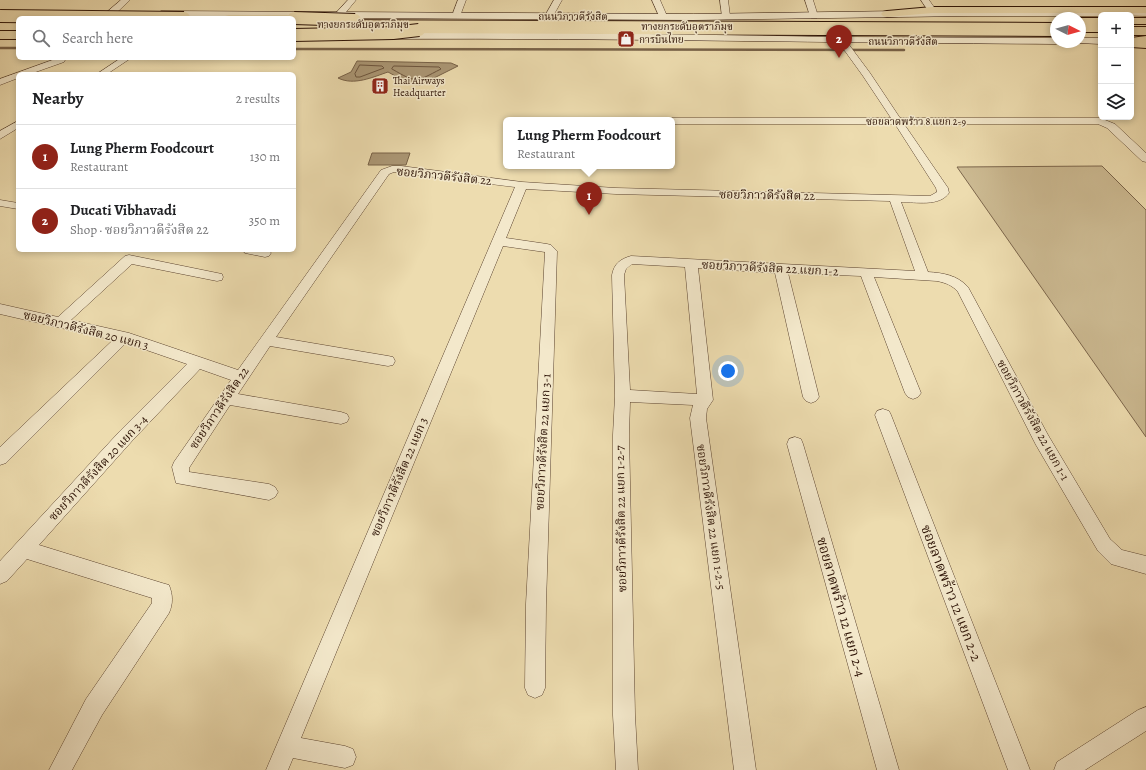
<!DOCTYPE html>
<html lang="en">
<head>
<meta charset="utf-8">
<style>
  :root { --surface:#fff; --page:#f6f6f6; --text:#202124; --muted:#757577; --line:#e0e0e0; --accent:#8f2418 }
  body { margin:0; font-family:Alegreya,"Noto Serif Thai",serif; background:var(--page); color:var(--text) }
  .controls { position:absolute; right:12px; top:12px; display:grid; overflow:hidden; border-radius:6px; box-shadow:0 2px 6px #0003 }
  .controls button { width:36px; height:36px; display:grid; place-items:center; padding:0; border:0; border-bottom:1px solid var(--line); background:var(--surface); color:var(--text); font:20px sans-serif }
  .compass { position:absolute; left:1050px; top:12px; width:36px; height:36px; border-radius:50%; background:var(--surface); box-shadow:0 2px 6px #0003; rotate:96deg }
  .you { position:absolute; left:728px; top:371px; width:14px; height:14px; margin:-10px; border:3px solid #fff; border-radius:50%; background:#1a73e8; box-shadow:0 0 0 6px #1a73e833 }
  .badge { display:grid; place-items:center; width:26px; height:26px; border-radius:50%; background:var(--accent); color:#fff; font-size:13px; font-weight:700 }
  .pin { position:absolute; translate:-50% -33px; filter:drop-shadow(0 1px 2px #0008) }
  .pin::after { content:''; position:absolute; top:21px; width:14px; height:12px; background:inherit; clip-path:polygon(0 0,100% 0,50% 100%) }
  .popup { position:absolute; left:503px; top:117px; width:172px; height:52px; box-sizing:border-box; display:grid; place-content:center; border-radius:6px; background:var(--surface); filter:drop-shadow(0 1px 3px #0005); font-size:13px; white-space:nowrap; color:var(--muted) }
  .popup b { font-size:15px; color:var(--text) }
  .popup::after { content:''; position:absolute; left:50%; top:100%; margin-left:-8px; border:8px solid transparent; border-top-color:var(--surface) }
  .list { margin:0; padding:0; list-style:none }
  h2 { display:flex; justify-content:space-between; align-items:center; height:52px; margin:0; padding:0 16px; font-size:17px }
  h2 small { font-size:13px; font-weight:400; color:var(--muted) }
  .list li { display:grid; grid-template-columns:26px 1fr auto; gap:12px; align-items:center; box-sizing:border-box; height:64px; padding:0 16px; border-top:1px solid var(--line) }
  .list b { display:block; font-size:15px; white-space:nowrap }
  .list p { margin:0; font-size:13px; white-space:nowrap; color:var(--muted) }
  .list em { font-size:13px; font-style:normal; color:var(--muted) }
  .icon { flex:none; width:22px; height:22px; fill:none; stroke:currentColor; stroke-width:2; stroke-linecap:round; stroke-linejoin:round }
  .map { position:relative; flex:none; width:1146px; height:770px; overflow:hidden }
  .search { position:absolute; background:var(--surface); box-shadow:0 2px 6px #0003; left:16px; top:16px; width:280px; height:44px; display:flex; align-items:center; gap:10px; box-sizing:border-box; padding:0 14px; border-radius:6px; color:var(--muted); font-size:15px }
  .panel { position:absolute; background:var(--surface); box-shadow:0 2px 6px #0003; left:16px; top:72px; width:280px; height:180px; border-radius:6px }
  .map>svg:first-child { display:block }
</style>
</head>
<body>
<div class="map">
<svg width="1146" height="770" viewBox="0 0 1146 770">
  <rect width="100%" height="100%" fill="#eddcaf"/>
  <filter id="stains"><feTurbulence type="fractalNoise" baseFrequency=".005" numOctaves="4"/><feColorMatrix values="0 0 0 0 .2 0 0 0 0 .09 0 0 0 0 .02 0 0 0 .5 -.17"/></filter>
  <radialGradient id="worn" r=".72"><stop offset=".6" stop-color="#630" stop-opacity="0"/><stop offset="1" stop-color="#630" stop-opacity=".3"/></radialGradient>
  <!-- green -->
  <path fill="#ccba92" stroke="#7c664c" d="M1102,166L1146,210V437L957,167Z"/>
  <!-- water -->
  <path fill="#ab9775" stroke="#786248" d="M357,61L451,63L458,66L420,85L410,84L388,72C373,77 354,86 338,78L351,72Z
    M372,153H410L406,165H368Z"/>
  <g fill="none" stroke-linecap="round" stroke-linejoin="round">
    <!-- shore -->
    <path stroke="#6c543d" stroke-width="1" d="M360,65L382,66L384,68L360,77H356L355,74Z
      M394,66L439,67L441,69C415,82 418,84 392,69Z"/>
    <!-- stream -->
    <path stroke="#786248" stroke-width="2.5" d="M0,48H18
      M294,49L904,50"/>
    <!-- minor casing -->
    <g stroke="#5c4430" stroke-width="1">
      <path id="minor" d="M121,0H130L113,16H107V12Z
        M348,0H356L342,17H336V13Z
        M458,0H466L460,16L456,18L452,16Z
        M554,0H562L552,18H546L545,16Z
        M652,0H660L667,16L666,18H660Z
        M720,0H728L730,16L729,18H723L722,16Z
        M805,0H813L818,16L817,18H811L810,16Z
        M921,0H929L936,10L935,12H929Z
        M838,38H844L870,73L900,118H1100L1115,124L1146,153V162L1142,161L1107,128L1098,124H904L948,188L949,193C939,207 916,202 901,202L928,272C943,273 957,275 968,287L1048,435L1110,539L1122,550L1146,556V574L1111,564L1098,551L1036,445L958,292C952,285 946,283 937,281L874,277L921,393L918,397L913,399L908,397L905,393L861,276L788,273L819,397L816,401L811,403L806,401L803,397L775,273L698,268L713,400L707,409L706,418L756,770H734L690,418L693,405L630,402L629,435L635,715L638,770H616L613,715V435L615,396L612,275C614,264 620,259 631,256L915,271L890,201L616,194L526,189L506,238L547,244L551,245L557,251L546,604L545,688L542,695L535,698L528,695L525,688L526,604L545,252L503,246L301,738L345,746L353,749L356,757L353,765L345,768L293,758L288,770H266L515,187L394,172L389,174L276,337L388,356L393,357L395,361L393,365L388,366L270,346L238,394L341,412L347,414L349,418L347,422L341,424L230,405L189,468V472L269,484L275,487L278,492L275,497L269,500L176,483L172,467L174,462L231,380L200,369L132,441L39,545L162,583L169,585C173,595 173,604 169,613L102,715L72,770H49L86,699L152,603V598L27,559L7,581L0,584V561L120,431L187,364L126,343L6,463L0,465V447L113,340L0,314V304L58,317L125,256L129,255L222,274L223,277L222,280L217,281L132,264L71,320L129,333L238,370L381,170L392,166H401L522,182L616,188L930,196L937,192L936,188L895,124H672V120H668L672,118H891L863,76L837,40ZM632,264L685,267L697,394L630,390L624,275L626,269Z
        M58,58H63L65,60L64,62L30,74H18V78L0,85V79Z
        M121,58H131L107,74H97Z
        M18,121V128L0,139V131Z
        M0,200L18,203V209L0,206Z
        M243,250H269L271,253L269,256L265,257L245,253Z
        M883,409L889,411L891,415L1030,770H1008L875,415L877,411Z
        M795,437L801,439L803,444L899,770H877L787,444L789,439Z
        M1146,707V731L1085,770H1054L1057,762L1138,710Z"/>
    </g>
    <!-- secondary casing -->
    <g stroke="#2c1205" stroke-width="1">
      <path id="secondary" d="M968,10H1146V16L1101,15V16H968L693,20L161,17L156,14L161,11L693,14Z
        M518,32L841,37L1056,38V42H1061L1056,44C835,43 614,38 393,39L389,38L387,36L389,34L393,33Z
        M1080,38H1101V44L1076,43L1075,42H1080Z"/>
    </g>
    <!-- primary casing -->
    <g stroke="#2c1205" stroke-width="2">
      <path id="primary" d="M932,7H1146V13H932L887,17L883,16L881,14L883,12L887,11Z
        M1131,39L1146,40V48L1131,47Z"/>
    </g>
    <!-- trunk casing -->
    <g stroke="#2c1205" stroke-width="2">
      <path id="trunk" d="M1078,18H1101V24H1080V18Z
        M1131,18H1146V24H1131Z
        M395,26L1056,28V36L391,33L389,30L391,27Z
        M1146,36V44H1131V38Z"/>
    </g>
    <!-- motorway casing -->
    <g stroke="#2c1205" stroke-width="2">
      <path id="motorway" d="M229,15H290L294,16L296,18L294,20V18H223L225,16Z
        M294,20L1056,23V31L294,28Z
        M1080,24H1101V32H1080Z
        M1131,27H1146V35H1131Z
        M0,31H18V39H0Z"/>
    </g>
    <!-- minor -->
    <use href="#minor" fill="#f3e8cb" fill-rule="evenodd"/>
    <!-- secondary -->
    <use href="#secondary" fill="#f3e8cb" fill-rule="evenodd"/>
    <!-- primary -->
    <use href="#primary" fill="#eddcaf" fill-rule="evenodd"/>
    <!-- trunk -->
    <use href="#trunk" fill="#eddcaf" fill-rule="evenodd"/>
    <!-- motorway -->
    <use href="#motorway" fill="#eddcaf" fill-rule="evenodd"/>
    <!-- motorway-bridge casing -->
    <g stroke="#2c1205" stroke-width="14" stroke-linecap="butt">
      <path id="motorway-bridge" d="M0,16L184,18
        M294,18L355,20
        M294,35L393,33L419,30"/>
    </g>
    <!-- motorway-bridge -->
    <use href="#motorway-bridge" stroke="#eddcaf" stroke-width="12"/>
  </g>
  <!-- icons -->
  <defs>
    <g id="shop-square" transform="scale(0.9)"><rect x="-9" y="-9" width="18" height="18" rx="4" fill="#8f2418" stroke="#f3e8cb"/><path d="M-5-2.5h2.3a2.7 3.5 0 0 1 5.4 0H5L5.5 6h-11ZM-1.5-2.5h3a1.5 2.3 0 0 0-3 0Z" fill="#fff"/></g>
    <g id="building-square" transform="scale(0.9)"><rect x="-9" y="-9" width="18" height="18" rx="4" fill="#8f2418" stroke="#f3e8cb"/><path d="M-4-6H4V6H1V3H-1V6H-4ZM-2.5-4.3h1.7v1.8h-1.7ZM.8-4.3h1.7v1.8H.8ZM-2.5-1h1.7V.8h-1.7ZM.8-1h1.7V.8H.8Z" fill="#fff"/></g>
  </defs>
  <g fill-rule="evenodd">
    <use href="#shop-square" x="626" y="39"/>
    <use href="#building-square" x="380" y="86"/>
  </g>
  <g text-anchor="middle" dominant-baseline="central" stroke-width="3" stroke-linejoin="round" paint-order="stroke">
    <!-- far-street labels -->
    <g font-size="10" fill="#2c1205" stroke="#f3e8cb">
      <text x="573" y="16">ถนนวิภาวดีรังสิต</text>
      <text x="363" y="24">ทางยกระดับอุตราภิมุข</text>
      <text x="687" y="26">ทางยกระดับอุตราภิมุข</text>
      <text x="903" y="41">ถนนวิภาวดีรังสิต</text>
      <text x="916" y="121">ซอยลาดพร้าว 8 แยก 2-9</text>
    </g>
    <!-- far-poi labels -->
    <g font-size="10" fill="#2c1205" stroke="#f3e8cb" text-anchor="start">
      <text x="639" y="39">การบินไทย</text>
      <text x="393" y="80">Thai Airways<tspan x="393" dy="12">Headquarter</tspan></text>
    </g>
    <!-- street labels -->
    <g font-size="12" fill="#2c1205" stroke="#f3e8cb">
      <text transform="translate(444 176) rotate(6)">ซอยวิภาวดีรังสิต 22</text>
      <text transform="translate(767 195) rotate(1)">ซอยวิภาวดีรังสิต 22</text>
      <text transform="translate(770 268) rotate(3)">ซอยวิภาวดีรังสิต 22 แยก 1-2</text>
      <text transform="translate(86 330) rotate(14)">ซอยวิภาวดีรังสิต 20 แยก 3</text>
      <text transform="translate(219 408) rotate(-56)">ซอยวิภาวดีรังสิต 22</text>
      <text transform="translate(1033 420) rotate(61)">ซอยวิภาวดีรังสิต 22 แยก 1-1</text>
      <text transform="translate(543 442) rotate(-87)">ซอยวิภาวดีรังสิต 22 แยก 3-1</text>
      <text transform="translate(98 468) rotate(-47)">ซอยวิภาวดีรังสิต 20 แยก 3-4</text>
      <text transform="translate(399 477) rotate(-67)">ซอยวิภาวดีรังสิต 22 แยก 3</text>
      <text transform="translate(711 517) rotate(82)">ซอยวิภาวดีรังสิต 22 แยก 1-2-5</text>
      <text transform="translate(621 519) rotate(-91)">ซอยวิภาวดีรังสิต 22 แยก 1-2-7</text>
    </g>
    <!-- near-street labels -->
    <g font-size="14" fill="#2c1205" stroke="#f3e8cb">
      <text transform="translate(951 593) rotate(69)">ซอยลาดพร้าว 12 แยก 2-2</text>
      <text transform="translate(841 607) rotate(74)">ซอยลาดพร้าว 12 แยก 2-4</text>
    </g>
  </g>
  <rect width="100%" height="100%" filter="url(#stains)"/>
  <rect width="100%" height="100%" fill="url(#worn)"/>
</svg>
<div class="controls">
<button>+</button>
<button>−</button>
<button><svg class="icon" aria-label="layers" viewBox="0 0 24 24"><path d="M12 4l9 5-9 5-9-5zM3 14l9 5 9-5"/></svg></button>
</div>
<svg class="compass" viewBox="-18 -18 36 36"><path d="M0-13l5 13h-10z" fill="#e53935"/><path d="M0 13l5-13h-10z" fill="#757577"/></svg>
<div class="you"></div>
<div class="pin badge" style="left:589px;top:215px">1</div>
<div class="popup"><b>Lung Pherm Foodcourt</b>Restaurant</div>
<div class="pin badge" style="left:839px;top:58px">2</div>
<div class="search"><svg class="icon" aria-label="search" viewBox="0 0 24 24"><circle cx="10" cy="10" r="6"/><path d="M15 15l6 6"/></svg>Search here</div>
<section class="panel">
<h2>Nearby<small>2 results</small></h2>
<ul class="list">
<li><span class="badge">1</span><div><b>Lung Pherm Foodcourt</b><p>Restaurant</p></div><em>130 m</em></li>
<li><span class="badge">2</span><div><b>Ducati Vibhavadi</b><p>Shop · ซอยวิภาวดีรังสิต 22</p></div><em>350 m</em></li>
</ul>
</section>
</div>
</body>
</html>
